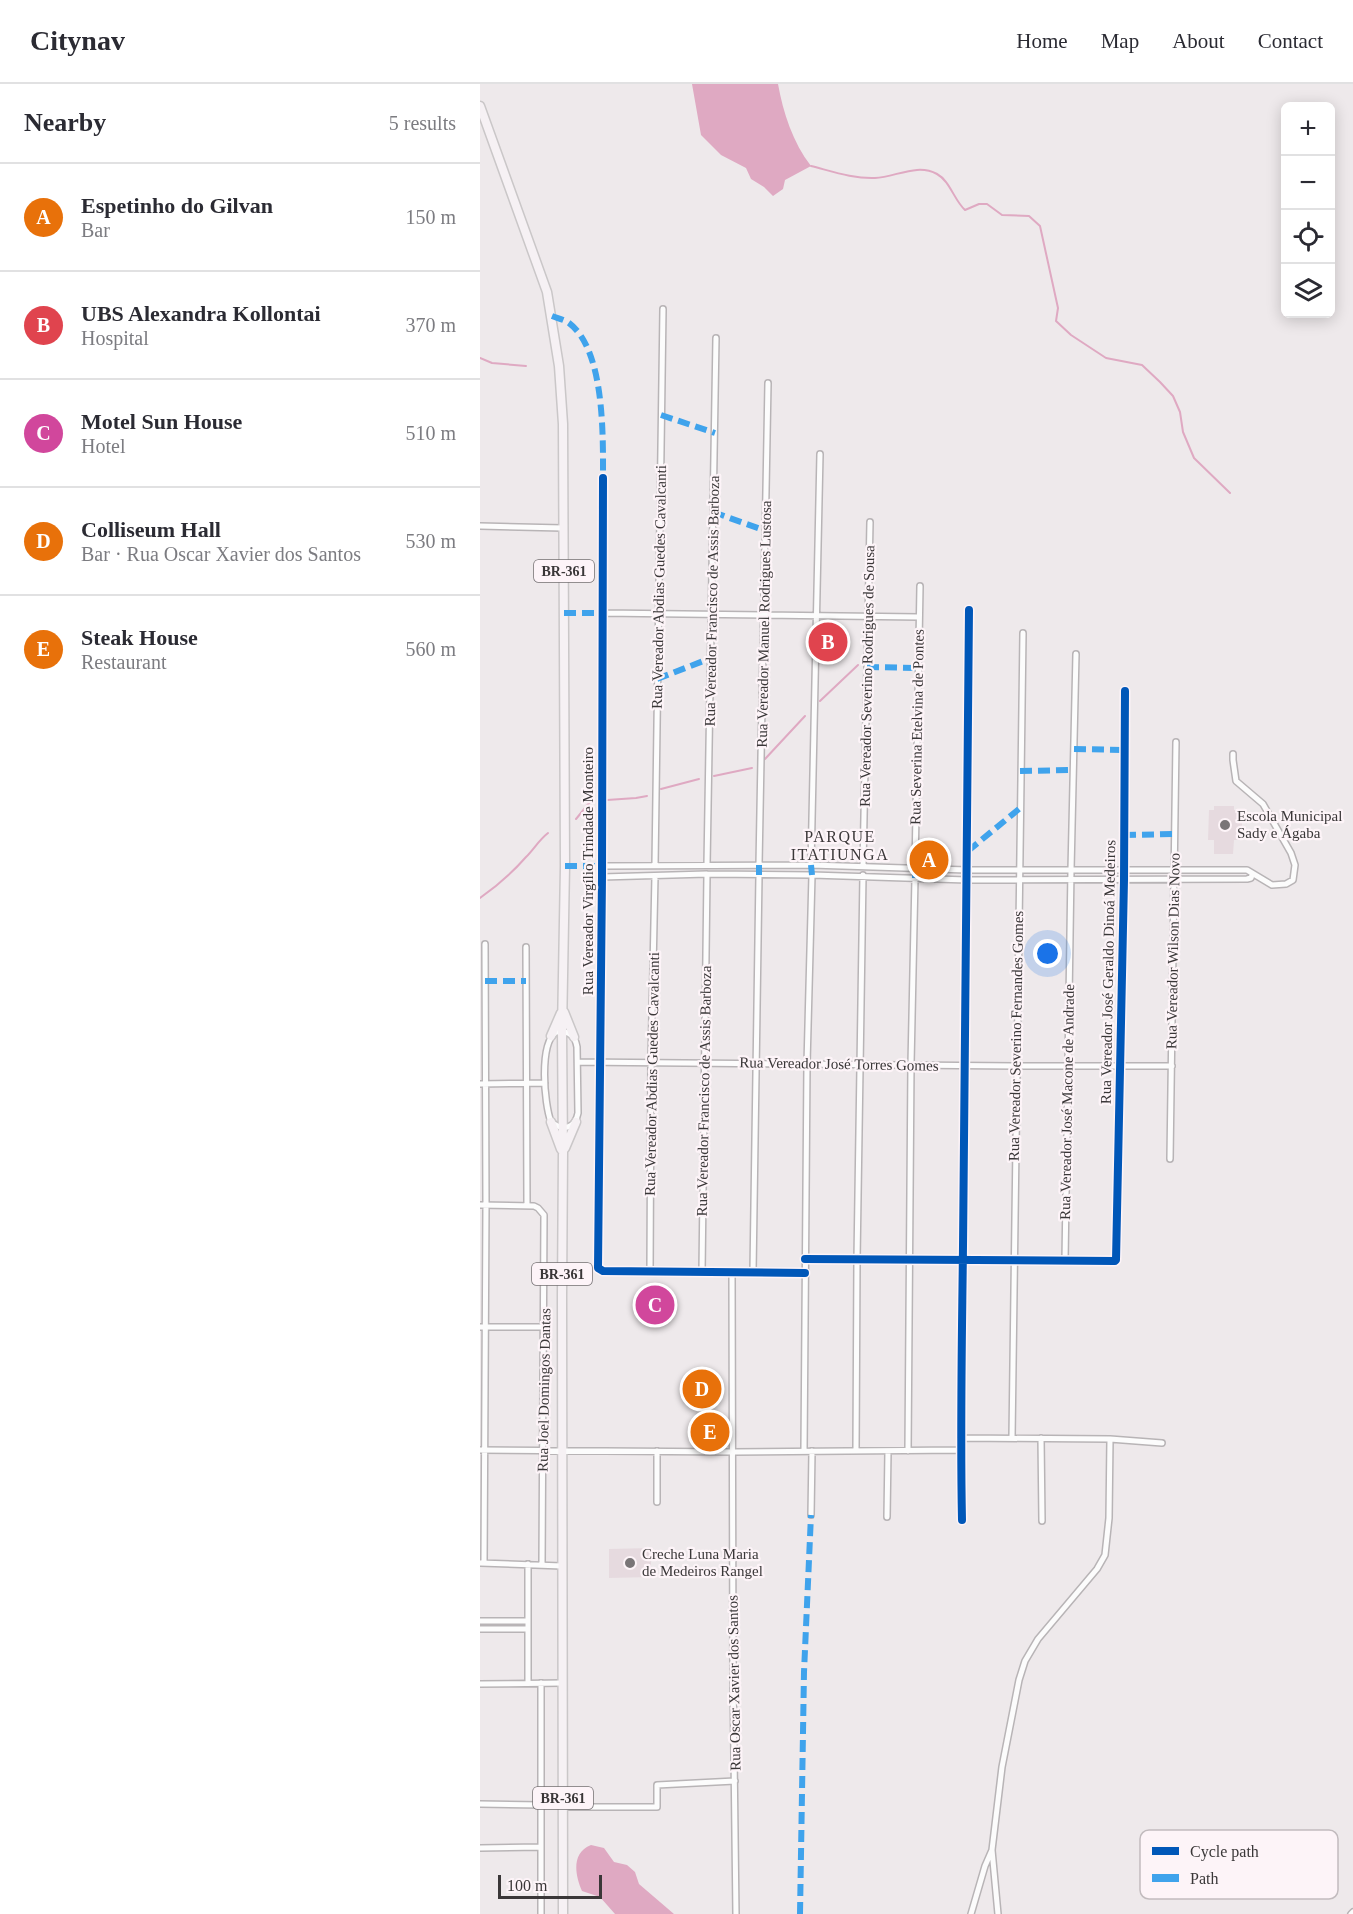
<!DOCTYPE html>
<html lang="en">
<head>
<meta charset="utf-8">
<style>
  :root { --surface:#fff; --page:#f2f2f3; --text:#2b2b33; --muted:#7c7c81; --line:#e1e1e2; --accent:#797577 }
  body { margin:0; font-family:Georgia,serif; background:var(--page); color:var(--text) }
  .controls { position:absolute; right:18px; top:18px; display:grid; overflow:hidden; border-radius:9px; box-shadow:0 3px 15px #0003 }
  .controls button { width:54px; height:54px; display:grid; place-items:center; padding:0; border:0; border-bottom:2px solid var(--line); background:var(--surface); color:var(--text); font:30px sans-serif }
  .scale { position:absolute; left:18px; bottom:15px; width:104px; box-sizing:border-box; padding-left:6px; border:3px solid #3a3738; border-top:0; font-size:16px; line-height:21px; white-space:nowrap; color:#3a3738; -webkit-text-stroke:4px #fdf4f8; paint-order:stroke }
  .you { position:absolute; left:568px; top:870px; width:21px; height:21px; margin:-15px; border:4px solid #fff; border-radius:50%; background:#1a73e8; box-shadow:0 0 0 9px #1a73e833 }
  .badge { display:grid; place-items:center; width:39px; height:39px; border-radius:50%; background:var(--accent); color:#fff; font-size:20px; font-weight:700 }
  .pin { position:absolute; translate:-50% -50%; border:3px solid #fff; box-shadow:0 2px 6px #0006 }
  .list { margin:0; padding:0; list-style:none }
  h2 { display:flex; justify-content:space-between; align-items:center; height:78px; margin:0; padding:0 24px; font-size:26px }
  h2 small { font-size:20px; font-weight:400; color:var(--muted) }
  .list li { display:grid; grid-template-columns:39px 1fr auto; gap:18px; align-items:center; box-sizing:border-box; height:108px; padding:0 24px; border-top:2px solid var(--line) }
  .list b { display:block; font-size:22px; white-space:nowrap }
  .list p { margin:0; font-size:20px; white-space:nowrap; color:var(--muted) }
  .list em { font-size:20px; font-style:normal; color:var(--muted) }
  .icon { flex:none; width:33px; height:33px; fill:none; stroke:currentColor; stroke-width:2; stroke-linecap:round; stroke-linejoin:round }
  .map { position:relative; flex:none; width:873px; height:1830px; overflow:hidden }
  header { display:flex; align-items:center; gap:36px; box-sizing:border-box; height:84px; padding:0 30px; background:var(--surface); border-bottom:2px solid var(--line) }
  header strong { font-size:28px }
  nav { display:flex; gap:33px; margin-inline-start:auto; font-size:21px }
  main { display:flex }
  aside { flex:1; background:var(--surface) }
  .map>svg:first-child { display:block }
</style>
</head>
<body>
<header>
<strong>Citynav</strong>
<nav><a>Home</a><a>Map</a><a>About</a><a>Contact</a></nav>
</header>
<main>
<aside>
<h2>Nearby<small>5 results</small></h2>
<ul class="list">
<li><span class="badge" style="background:#e8710a">A</span><div><b>Espetinho do Gilvan</b><p>Bar</p></div><em>150 m</em></li>
<li><span class="badge" style="background:#e0444e">B</span><div><b>UBS Alexandra Kollontai</b><p>Hospital</p></div><em>370 m</em></li>
<li><span class="badge" style="background:#d1479c">C</span><div><b>Motel Sun House</b><p>Hotel</p></div><em>510 m</em></li>
<li><span class="badge" style="background:#e8710a">D</span><div><b>Colliseum Hall</b><p>Bar · Rua Oscar Xavier dos Santos</p></div><em>530 m</em></li>
<li><span class="badge" style="background:#e8710a">E</span><div><b>Steak House</b><p>Restaurant</p></div><em>560 m</em></li>
</ul>
</aside>
<div class="map">
<svg width="873" height="1830" viewBox="0 0 873 1830">
  <rect width="100%" height="100%" fill="#eee9eb"/>
  <!-- built -->
  <path fill="#e6dadf" d="M734,722H754V726H762V756H754L753,770H734V756H728L729,726H734Z
    M171,1464V1493L129,1494V1465Z"/>
  <!-- water -->
  <path fill="#dfa9c2" d="M212,0H298C303,28 313,59 331,82L305,96L303,105L293,112L284,103L271,95L266,84L241,71L221,51Z
    M111,1761L124,1764L134,1778L147,1781L155,1788L159,1800L194,1830H135L120,1813L102,1807C95,1791 91,1769 111,1761Z"/>
  <g fill="none" stroke-linecap="round" stroke-linejoin="round">
    <!-- stream -->
    <path stroke="#dfa9c2" stroke-width="2" d="M331,82C351,87 374,95 395,94C416,93 437,79 457,90C470,97 474,116 485,126L499,120H507L522,131L549,132L560,142L578,224L576,237L591,251L626,274L662,281L680,298L693,312L700,328L703,348L714,374L750,409
      M0,274L12,279L46,282
      M340,617L378,581
      M285,675L325,632
      M234,692L272,684
      M181,705L219,695
      M127,716L156,714L167,712
      M96,735L110,718
      M0,814C17,802 32,789 46,773C54,765 59,756 68,749"/>
    <!-- street casing -->
    <g stroke="#b8b4b6" stroke-width="8">
      <path id="street" d="M123,394L122,793L118,1184L123,1187L325,1189
        M0,442L83,444
        M122,529L439,533
        M175,781L183,225
        M227,781L236,254
        M279,781L288,299
        M331,781L340,370
        M122,782L331,781L487,786H767L792,801L806,800L813,796L815,781L811,769L783,720L756,697L753,676V670
        M383,782L390,438
        M435,785L440,502
        M122,793L227,790L332,791L487,796L767,795L771,794L772,791
        M46,863L47,1121
        M76,948C89,947 95,951 97,963L98,1029C95,1045 83,1047 71,1038C64,1019 59,960 76,948Z
        M98,978L536,982H692
        M0,1000L65,999
        M690,1075L696,658
        M0,1121L54,1122L58,1124L64,1131L62,1481
        M325,1175L635,1177L636,1176L644,796L645,607
        M585,1177L591,786L596,570
        M170,1188L171,978L175,792
        M222,1188L227,790
        M252,1188L253,1590L256,1830
        M273,1188L279,791
        M0,1243H65
        M481,1354L630,1355L682,1359
        M532,1354L543,549
        M561,1354L562,1437
        M0,1366L254,1368L481,1366
        M177,1367V1418
        M324,1367L327,980L332,791
        M376,1367L377,1176L383,791
        M428,1367L431,980L435,794
        M331,1431L332,1367
        M407,1433L408,1367
        M482,1436C480,1344 482,1253 483,1162C484,950 488,738 489,526
        M0,1479L82,1482
        M4,1479L6,1121L5,860
        M48,1480V1599
        M0,1537H48
        M0,1545H48
        M61,1599V1830
        M0,1600L82,1599
        M0,1720L61,1721L83,1716
        M83,1723H177V1701L255,1697
        M0,1764L61,1763
        M491,1830L505,1782L512,1766
        M518,1830L512,1766L522,1683L539,1596L545,1577L558,1555L617,1485L625,1471L629,1434L630,1355
        M871,1830L873,1828"/>
    </g>
    <!-- primary casing -->
    <g stroke="#cac7c8" stroke-width="11">
      <path id="primary" d="M0,22L67,208L79,282L83,340L85,782L82,947L83,1068L82,1212L83,1830
        M84,928L94,953
        M71,952L81,929
        M71,1038L81,1065
        M85,1064L96,1038"/>
    </g>
    <!-- street -->
    <use href="#street" stroke="#fcfcfc" stroke-width="5"/>
    <!-- primary -->
    <use href="#primary" stroke="#f6f1f4" stroke-width="8"/>
    <!-- quiet -->
    <path stroke="#3fa3ec" stroke-width="6" stroke-dasharray="12 6" stroke-linecap="butt" d="M72,232C77,234 85,236 89,239C125,266 123,353 123,394
      M181,331L235,349
      M233,428L286,447
      M84,529H122
      M387,583L439,584
      M177,595L231,574
      M594,665L644,666
      M540,687L593,686
      M644,751L695,750
      M488,767L539,725
      M279,781V791
      M331,781L332,791
      M85,782H122
      M435,794V785
      M5,897H46
      M320,1830L324,1588L331,1431"/>
    <!-- cycleway casing -->
    <g stroke="#fdf4f8" stroke-width="11">
      <path id="cycleway" d="M123,394L122,793L118,1184L123,1187L325,1189
        M325,1175L635,1177L636,1176L644,796L645,607
        M482,1436C480,1344 482,1253 483,1162C484,950 488,738 489,526"/>
    </g>
    <!-- cycleway -->
    <use href="#cycleway" stroke="#0057b8" stroke-width="8"/>
  </g>
  <!-- markers -->
  <g fill="#797577" stroke="#fdf4f8" stroke-width="2">
    <circle cx="745" cy="741" r="6"/>
    <circle cx="150" cy="1479" r="6"/>
  </g>
  <g text-anchor="middle" dominant-baseline="central" stroke-width="4.5" stroke-linejoin="round" paint-order="stroke">
    <!-- shield labels -->
    <g fill="#fdf4f8" stroke="#747072" stroke-width="1.5">
      <rect x="54" y="476" width="60" height="22" rx="4.5"/>
      <rect x="52" y="1179" width="60" height="22" rx="4.5"/>
      <rect x="53" y="1703" width="60" height="22" rx="4.5"/>
    </g>
    <g font-size="14" font-weight="bold" fill="#3a3738">
      <text x="84" y="487">BR-361</text>
      <text x="82" y="1190">BR-361</text>
      <text x="83" y="1714">BR-361</text>
    </g>
    <!-- street labels -->
    <g font-size="15" fill="#3a3738" stroke="#fdf4f8">
      <text transform="translate(179 503) rotate(-89)">Rua Vereador Abdias Guedes Cavalcanti</text>
      <text transform="translate(232 517) rotate(-89)">Rua Vereador Francisco de Assis Barboza</text>
      <text transform="translate(284 540) rotate(-89)">Rua Vereador Manuel Rodrigues Lustosa</text>
      <text transform="translate(387 592) rotate(-89)">Rua Vereador Severino Rodrigues de Sousa</text>
      <text transform="translate(437 643) rotate(-89)">Rua Severina Etelvina de Pontes</text>
      <text transform="translate(108 787) rotate(-90)">Rua Vereador Virgílio Trindade Monteiro</text>
      <text transform="translate(693 867) rotate(-89)">Rua Vereador Wilson Dias Novo</text>
      <text transform="translate(628 888) rotate(-89)">Rua Vereador José Geraldo Dinoá Medeiros</text>
      <text transform="translate(536 952) rotate(-89)">Rua Vereador Severino Fernandes Gomes</text>
      <text transform="translate(359 980) rotate(1)">Rua Vereador José Torres Gomes</text>
      <text transform="translate(172 990) rotate(-89)">Rua Vereador Abdias Guedes Cavalcanti</text>
      <text transform="translate(224 1007) rotate(-89)">Rua Vereador Francisco de Assis Barboza</text>
      <text transform="translate(587 1018) rotate(-89)">Rua Vereador José Macone de Andrade</text>
      <text transform="translate(64 1306) rotate(-89)">Rua Joel Domingos Dantas</text>
      <text transform="translate(254 1599) rotate(-91)">Rua Oscar Xavier dos Santos</text>
    </g>
    <!-- poi labels -->
    <g font-size="15" fill="#3a3738" stroke="#fdf4f8" text-anchor="start">
      <text x="757" y="732">Escola Municipal<tspan x="757" dy="17">Sady e Ágaba</tspan></text>
      <text x="162" y="1470">Creche Luna Maria<tspan x="162" dy="17">de Medeiros Rangel</tspan></text>
    </g>
    <!-- neighbourhood labels -->
    <g font-size="16" letter-spacing="1.5" fill="#3a3738" stroke="#fdf4f8">
      <text x="360" y="752">PARQUE<tspan x="360" dy="18">ITATIUNGA</tspan></text>
    </g>
  </g>
  <!-- legend -->
  <rect x="660" y="1746" width="198" height="69" rx="9" fill="#fdf4f8" stroke="#c2bbbe" stroke-width="1.5"/>
  <rect x="672" y="1763" width="27" height="8" fill="#0057b8"/>
  <rect x="672" y="1790" width="27" height="8" fill="#3fa3ec"/>
  <g font-size="16" fill="#3a3738">
    <text x="710" y="1773">Cycle path</text>
    <text x="710" y="1800">Path</text>
  </g>
</svg>
<div class="controls">
<button>+</button>
<button>−</button>
<button><svg class="icon" aria-label="locate" viewBox="0 0 24 24"><circle cx="12" cy="12" r="6"/><path d="M12 2v4M12 18v4M2 12h4M18 12h4"/></svg></button>
<button><svg class="icon" aria-label="layers" viewBox="0 0 24 24"><path d="M12 4l9 5-9 5-9-5zM3 14l9 5 9-5"/></svg></button>
</div>
<div class="scale">100 m</div>
<div class="you"></div>
<div class="pin badge" style="left:449px;top:776px;background:#e8710a">A</div>
<div class="pin badge" style="left:348px;top:558px;background:#e0444e">B</div>
<div class="pin badge" style="left:175px;top:1221px;background:#d1479c">C</div>
<div class="pin badge" style="left:222px;top:1305px;background:#e8710a">D</div>
<div class="pin badge" style="left:230px;top:1348px;background:#e8710a">E</div>
</div>
</main>
</body>
</html>
